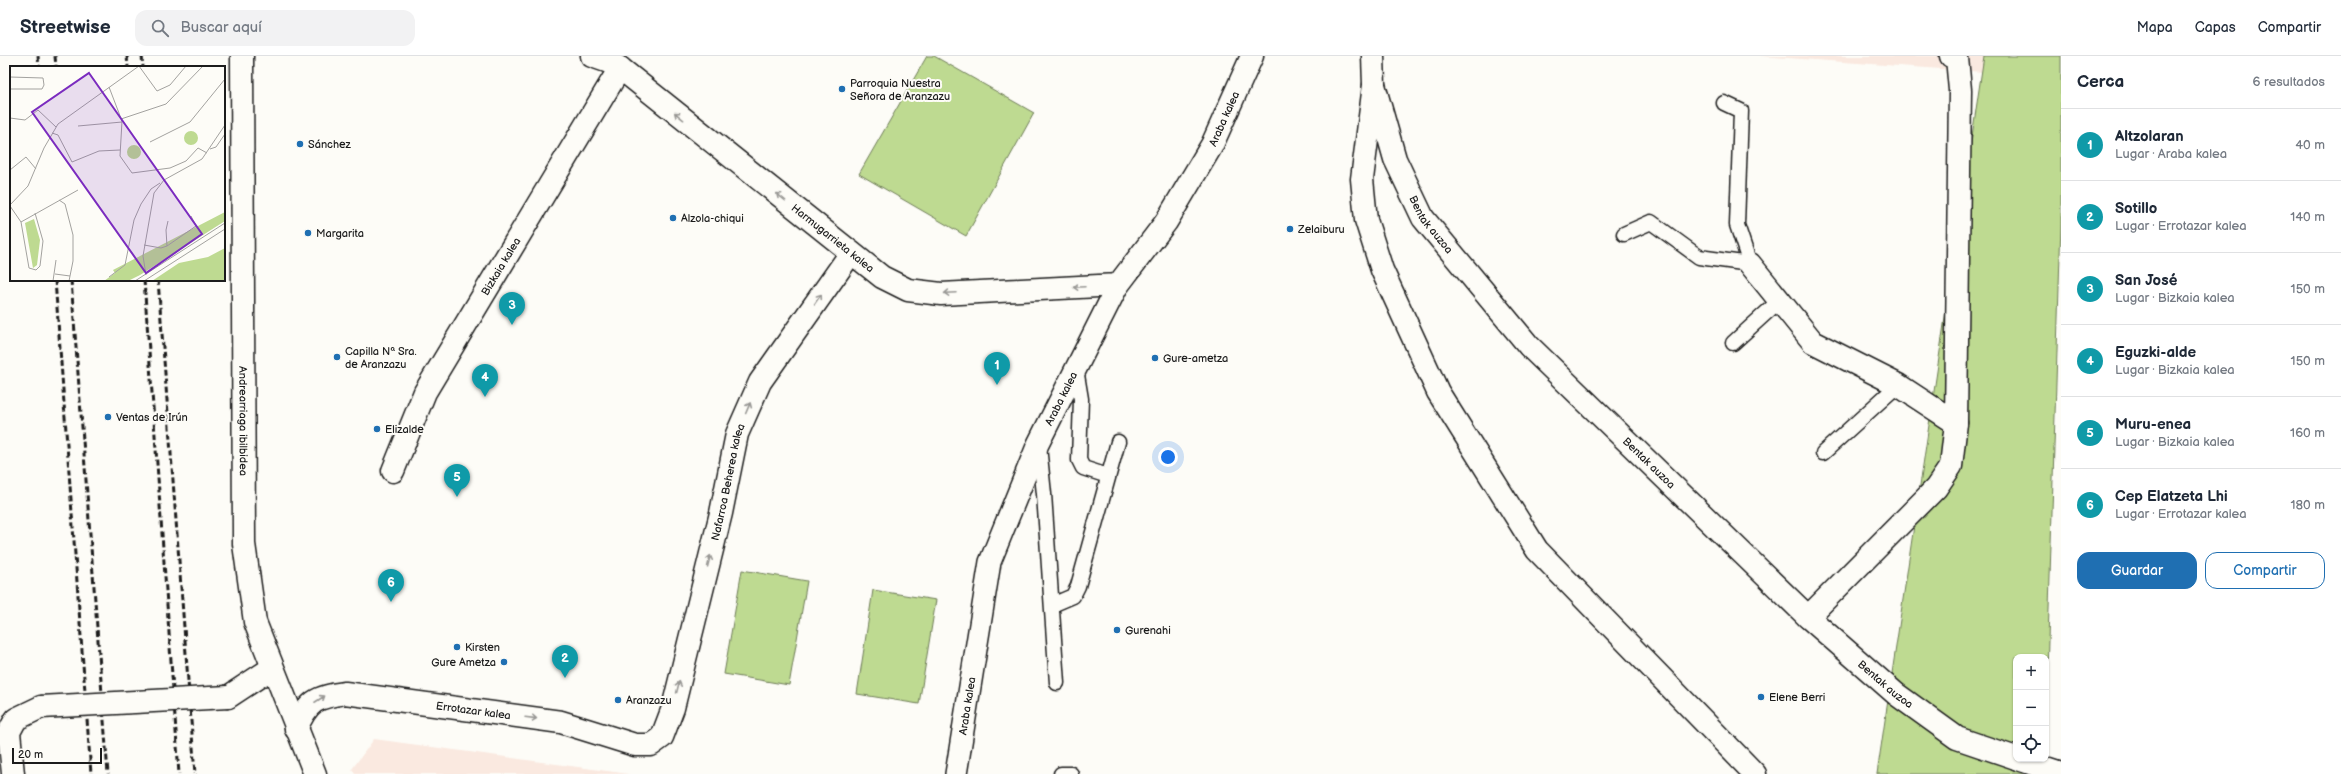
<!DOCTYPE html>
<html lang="es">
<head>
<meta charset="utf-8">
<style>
  :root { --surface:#fff; --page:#f2f2f3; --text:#1f2937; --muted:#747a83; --line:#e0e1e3; --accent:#1f6fb2 }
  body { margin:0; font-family:"Balsamiq Sans",sans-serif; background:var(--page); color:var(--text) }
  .controls { position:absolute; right:12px; bottom:12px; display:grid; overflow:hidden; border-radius:8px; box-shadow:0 1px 3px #0004 }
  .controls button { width:36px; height:36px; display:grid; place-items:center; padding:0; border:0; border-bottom:1px solid var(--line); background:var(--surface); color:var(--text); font:20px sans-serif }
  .scale { position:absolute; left:12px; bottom:10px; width:90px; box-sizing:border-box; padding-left:4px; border:2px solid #1c1c1c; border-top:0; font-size:11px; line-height:14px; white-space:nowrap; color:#1c1c1c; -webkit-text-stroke:3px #fdfcf7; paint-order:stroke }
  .you { position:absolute; left:1168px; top:401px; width:14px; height:14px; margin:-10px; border:3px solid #fff; border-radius:50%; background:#1a73e8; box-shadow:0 0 0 6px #1a73e833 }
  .badge { display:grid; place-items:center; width:26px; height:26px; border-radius:50%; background:var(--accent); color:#fff; font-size:13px; font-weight:700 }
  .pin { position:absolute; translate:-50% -33px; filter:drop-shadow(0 1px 2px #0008) }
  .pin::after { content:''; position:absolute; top:21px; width:14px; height:12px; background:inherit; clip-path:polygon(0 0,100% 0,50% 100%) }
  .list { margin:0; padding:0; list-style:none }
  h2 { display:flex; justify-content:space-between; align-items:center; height:52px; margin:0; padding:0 16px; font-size:17px }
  h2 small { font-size:13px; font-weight:400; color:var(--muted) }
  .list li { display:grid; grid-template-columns:26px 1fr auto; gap:12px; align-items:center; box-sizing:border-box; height:72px; padding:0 16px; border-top:1px solid var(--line) }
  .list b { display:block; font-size:15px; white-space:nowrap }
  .list p { margin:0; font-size:13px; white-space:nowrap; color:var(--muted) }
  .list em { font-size:13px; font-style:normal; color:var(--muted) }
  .actions { display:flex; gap:8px; padding:12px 16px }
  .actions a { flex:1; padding:9px 0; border:1px solid var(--accent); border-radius:12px; text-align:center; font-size:14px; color:var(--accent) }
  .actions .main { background:var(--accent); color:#fff }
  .icon { flex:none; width:22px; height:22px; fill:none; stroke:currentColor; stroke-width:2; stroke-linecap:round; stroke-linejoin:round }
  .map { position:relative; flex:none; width:2061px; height:718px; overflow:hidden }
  header { display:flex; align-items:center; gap:24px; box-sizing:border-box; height:56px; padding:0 20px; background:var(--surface); border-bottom:1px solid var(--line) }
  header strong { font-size:19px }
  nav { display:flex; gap:22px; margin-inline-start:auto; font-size:14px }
  .search { width:280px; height:36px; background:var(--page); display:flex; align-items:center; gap:10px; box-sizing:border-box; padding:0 14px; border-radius:12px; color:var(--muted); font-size:15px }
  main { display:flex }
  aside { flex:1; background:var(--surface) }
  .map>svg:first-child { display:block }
</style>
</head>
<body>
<header>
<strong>Streetwise</strong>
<div class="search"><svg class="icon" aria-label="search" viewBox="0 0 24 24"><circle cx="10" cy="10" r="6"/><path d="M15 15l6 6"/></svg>Buscar aquí</div>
<nav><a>Mapa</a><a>Capas</a><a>Compartir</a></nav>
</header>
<main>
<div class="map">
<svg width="2061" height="718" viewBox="0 0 2061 718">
  <rect width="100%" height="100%" fill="#fdfcf7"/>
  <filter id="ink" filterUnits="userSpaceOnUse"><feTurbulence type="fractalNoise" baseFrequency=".025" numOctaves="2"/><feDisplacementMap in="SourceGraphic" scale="8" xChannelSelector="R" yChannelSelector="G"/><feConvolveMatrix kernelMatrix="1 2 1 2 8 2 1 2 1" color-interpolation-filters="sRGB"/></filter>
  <g filter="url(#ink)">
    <!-- built -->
    <path fill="#fae9e0" d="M1759,0H1984L1983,16Z
      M374,683L629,718H355L352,713Z"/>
    <!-- green -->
    <path fill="#beda91" stroke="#6d7b56" d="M927,0H934L1034,57L966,180L859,118Z
      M1984,0H2061V166L2046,649V601H2016V703L2043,718H1877Z
      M742,514L807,525L789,629L724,618Z
      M873,534L936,544L919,648L857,638Z"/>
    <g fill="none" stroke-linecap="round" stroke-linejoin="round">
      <!-- service casing -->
      <g stroke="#1c1c1c" stroke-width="17">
        <path id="service" d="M1624,178L1651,166L1699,201L1750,208L1737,169L1741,55L1724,47
          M1733,287L1778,246
          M1076,313L1081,343L1079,404L1083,412L1108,420
          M1039,390L1044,438L1057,627
          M1823,397L1898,329
          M1052,549L1073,540L1078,530L1118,386
          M1061,718H1071"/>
      </g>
      <!-- pedestrian casing -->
      <g stroke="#1c1c1c" stroke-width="24">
        <g id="pedestrian">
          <path id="s1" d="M956,718L990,506L1038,388L1118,229"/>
        </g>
      </g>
      <!-- minor casing -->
      <g stroke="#1c1c1c" stroke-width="25">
        <g id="minor">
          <path id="s2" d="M592,0L612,7L620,12L882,221L908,234L941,238L1118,229L1166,166L1212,89L1252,0"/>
          <path d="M1374,29L1362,123L1366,164L1382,214L1438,336L1537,494L1755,718"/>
          <path d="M1750,208L1813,286L1898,329L1956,367"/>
          <path id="s3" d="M393,415L425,336L620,12"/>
          <path d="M1808,561L1936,432L1951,410L1956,367L1960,34L1957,2L1951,0"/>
          <path d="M228,641L272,612"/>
          <path id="s4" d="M296,673C308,645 316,641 345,637L561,666L635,689H651L662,681L673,652L721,457L737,378L760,326L851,197"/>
          <path d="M13,718L9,676L16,663L41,651"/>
        </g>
      </g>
      <!-- tertiary casing -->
      <g stroke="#1c1c1c" stroke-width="25">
        <g id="tertiary">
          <path id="s5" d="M242,0L244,488L255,566L315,718"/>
          <path id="s6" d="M1373,0L1374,29L1395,103L1423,162L1529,290L1808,561L1896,638L1957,682L2016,702"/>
          <path d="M2018,703L2061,717"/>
        </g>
      </g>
      <!-- service -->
      <use href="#service" stroke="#fdfcf7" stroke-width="14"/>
      <!-- pedestrian -->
      <use href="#pedestrian" stroke="#fdfcf7" stroke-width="21"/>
      <!-- minor -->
      <use href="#minor" stroke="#fdfcf7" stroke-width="22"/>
      <!-- tertiary -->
      <use href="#tertiary" stroke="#fdfcf7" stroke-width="22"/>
      <!-- rail -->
      <path stroke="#1c1c1c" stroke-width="3" stroke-dasharray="6 3" stroke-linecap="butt" d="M38,0L39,11
        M55,0L56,11
        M127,0L128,11
        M142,0L143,11
        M55,224L91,718
        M71,224L108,718
        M144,224L179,718
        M158,224L195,718"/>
      <!-- minor-bridge casing -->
      <g stroke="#1c1c1c" stroke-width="25" stroke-linecap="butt">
        <path id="minor-bridge" d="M41,651L228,641"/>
      </g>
      <!-- minor-bridge -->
      <use href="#minor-bridge" stroke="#fdfcf7" stroke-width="22"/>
    </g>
    <!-- one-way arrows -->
    <defs><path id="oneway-shaft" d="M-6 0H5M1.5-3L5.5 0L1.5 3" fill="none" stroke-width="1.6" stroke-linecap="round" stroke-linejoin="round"/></defs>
    <g stroke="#989794">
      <use href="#oneway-shaft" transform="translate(679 60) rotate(-141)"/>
      <use href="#oneway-shaft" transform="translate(781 141) rotate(-141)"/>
      <use href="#oneway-shaft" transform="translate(1079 231) rotate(177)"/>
      <use href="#oneway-shaft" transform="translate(950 237) rotate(177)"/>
      <use href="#oneway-shaft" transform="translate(818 243) rotate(-55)"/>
      <use href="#oneway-shaft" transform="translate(748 352) rotate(-67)"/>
      <use href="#oneway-shaft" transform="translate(709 505) rotate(-76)"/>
      <use href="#oneway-shaft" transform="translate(678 631) rotate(-76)"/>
      <use href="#oneway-shaft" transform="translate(320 643) rotate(-33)"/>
      <use href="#oneway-shaft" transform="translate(531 662) rotate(7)"/>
    </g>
  </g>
  <!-- markers -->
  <g fill="#1f6fb2" stroke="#fdfcf7" stroke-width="1.5">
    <circle cx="842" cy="33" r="4"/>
    <circle cx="300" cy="88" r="4"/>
    <circle cx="673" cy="162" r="4"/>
    <circle cx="1290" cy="173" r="4"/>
    <circle cx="308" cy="177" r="4"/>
    <circle cx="337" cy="301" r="4"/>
    <circle cx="1155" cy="302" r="4"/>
    <circle cx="108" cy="361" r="4"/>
    <circle cx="377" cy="373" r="4"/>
    <circle cx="1117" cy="574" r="4"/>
    <circle cx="457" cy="591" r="4"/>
    <circle cx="504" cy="606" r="4"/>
    <circle cx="1761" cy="641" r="4"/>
    <circle cx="618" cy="644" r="4"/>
  </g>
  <g text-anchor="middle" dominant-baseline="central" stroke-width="4" stroke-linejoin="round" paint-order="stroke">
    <!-- poi labels -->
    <g font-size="11" fill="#1c1c1c" stroke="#fdfcf7" text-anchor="start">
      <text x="850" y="27">Parroquia Nuestra<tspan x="850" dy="13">Señora de Aranzazu</tspan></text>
      <text x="308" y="88">Sánchez</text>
      <text x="681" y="162">Alzola-chiqui</text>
      <text x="1298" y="173">Zelaiburu</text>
      <text x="316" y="177">Margarita</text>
      <text x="345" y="295">Capilla Nª Sra.<tspan x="345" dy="13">de Aranzazu</tspan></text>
      <text x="1163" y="302">Gure-ametza</text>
      <text x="116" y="361">Ventas de Irún</text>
      <text x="385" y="373">Elizalde</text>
      <text x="1125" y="574">Gurenahi</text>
      <text x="465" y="591">Kirsten</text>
      <text x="496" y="606" text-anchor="end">Gure Ametza</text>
      <text x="1769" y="641">Elene Berri</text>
      <text x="626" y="644">Aranzazu</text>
    </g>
    <!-- street labels -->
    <g font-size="11" fill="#1c1c1c" stroke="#fdfcf7">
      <text stroke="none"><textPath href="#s2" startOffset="803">Araba kalea</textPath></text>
      <text stroke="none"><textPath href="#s6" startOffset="181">Bentak auzoa</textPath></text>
      <text stroke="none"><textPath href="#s2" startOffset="303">Harmugarrieta kalea</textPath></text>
      <text stroke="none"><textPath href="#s3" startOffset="232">Bizkaia kalea</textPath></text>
      <text stroke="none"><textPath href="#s1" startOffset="393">Araba kalea</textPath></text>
      <text stroke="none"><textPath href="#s5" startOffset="365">Andrearriaga ibilbidea</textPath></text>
      <text stroke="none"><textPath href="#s6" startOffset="505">Bentak auzoa</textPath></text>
      <text stroke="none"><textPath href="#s4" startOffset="654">Nafarroa Beherea kalea</textPath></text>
      <text stroke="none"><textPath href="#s6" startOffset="829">Bentak auzoa</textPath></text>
      <text stroke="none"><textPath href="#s1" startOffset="69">Araba kalea</textPath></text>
      <text stroke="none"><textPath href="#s4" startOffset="195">Errotazar kalea</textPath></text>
    </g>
  </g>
  <!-- overview -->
  <g transform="translate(10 10)">
    <rect width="215" height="215" fill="#fdfcf7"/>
    <path d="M174 72a7 7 0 1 1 14 0a7 7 0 1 1-14 0ZM117 86a7 7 0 1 1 14 0a7 7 0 1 1-14 0ZM215,146V155L130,209L118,215H94L105,207L103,204ZM24,153L30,174L27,199L23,202L15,157ZM215,182V215H142L169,197L198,191Z" fill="#beda91"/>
    <path fill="none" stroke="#a3a29f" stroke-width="1" d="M129,0L147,25L160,19L176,0M0,11L33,12L34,19L32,23H0M99,21L112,55L110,90L122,107L160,102L176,95L188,82L197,87M0,52L15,54L28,44L46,61M111,53L156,38L193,0M68,60L112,56M42,67L48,69L62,96L89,85L110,84M140,76L180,56L215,13M200,83L206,81L215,68M0,104L16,91L26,103M49,134L55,138L63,169V195L59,215M0,139L18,120L34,82L48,58L129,0M0,140L11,156L19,202L26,204M25,147L33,175L30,200L26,204M11,156L68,124M134,179L151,182L157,180L186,160L181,150M157,180L156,164L158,155M45,208L60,210M136,209L133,190L144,127L154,114L192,93L215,59M99,211L115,199L124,154L131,138L141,123L150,117M43,215L46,194M125,215L215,157M134,215L215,163"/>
    <path fill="#7b2cbf" fill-opacity="0.15" stroke="#7b2cbf" stroke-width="2" d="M79,7L192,168L136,207L22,46Z"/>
    <rect width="215" height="215" fill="none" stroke="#1c1c1c" stroke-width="2"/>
  </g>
</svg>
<div class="controls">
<button>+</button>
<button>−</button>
<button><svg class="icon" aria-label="locate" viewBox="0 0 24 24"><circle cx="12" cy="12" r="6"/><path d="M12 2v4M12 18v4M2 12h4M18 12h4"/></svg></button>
</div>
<div class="scale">20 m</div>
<div class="you"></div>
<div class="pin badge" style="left:997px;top:329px;background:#0f9aa8">1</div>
<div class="pin badge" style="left:565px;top:622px;background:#0f9aa8">2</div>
<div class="pin badge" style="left:512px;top:269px;background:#0f9aa8">3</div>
<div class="pin badge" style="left:485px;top:341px;background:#0f9aa8">4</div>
<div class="pin badge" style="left:457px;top:441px;background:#0f9aa8">5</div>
<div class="pin badge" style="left:391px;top:546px;background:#0f9aa8">6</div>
</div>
<aside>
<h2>Cerca<small>6 resultados</small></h2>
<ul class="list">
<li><span class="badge" style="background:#0f9aa8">1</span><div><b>Altzolaran</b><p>Lugar · Araba kalea</p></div><em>40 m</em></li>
<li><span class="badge" style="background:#0f9aa8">2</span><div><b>Sotillo</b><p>Lugar · Errotazar kalea</p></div><em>140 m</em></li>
<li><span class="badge" style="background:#0f9aa8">3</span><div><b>San José</b><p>Lugar · Bizkaia kalea</p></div><em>150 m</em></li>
<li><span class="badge" style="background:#0f9aa8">4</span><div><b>Eguzki-alde</b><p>Lugar · Bizkaia kalea</p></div><em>150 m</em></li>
<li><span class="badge" style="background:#0f9aa8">5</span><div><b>Muru-enea</b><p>Lugar · Bizkaia kalea</p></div><em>160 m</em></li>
<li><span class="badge" style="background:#0f9aa8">6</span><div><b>Cep Elatzeta Lhi</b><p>Lugar · Errotazar kalea</p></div><em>180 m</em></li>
</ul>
<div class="actions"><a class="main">Guardar</a><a>Compartir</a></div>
</aside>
</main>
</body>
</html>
